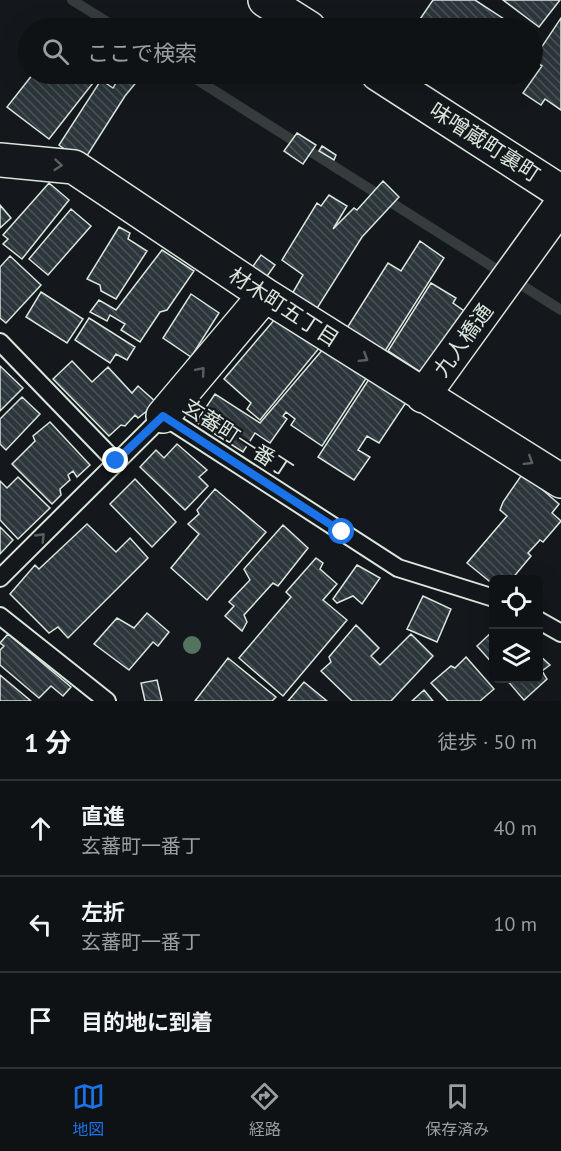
<!DOCTYPE html>
<html lang="ja">
<head>
<meta charset="utf-8">
<style>
  :root { --surface:#0f1215; --page:#1d2022; --text:#f1f3f6; --muted:#9b9ea0; --line:#2f3234; --accent:#1a73e8 }
  body { margin:0; font-family:"PT Sans","Noto Sans JP",sans-serif; background:var(--page); color:var(--text) }
  .controls { position:absolute; right:18px; bottom:18px; display:grid; overflow:hidden; border-radius:9px; box-shadow:0 6px 24px #0002 }
  .controls button { width:54px; height:54px; display:grid; place-items:center; padding:0; border:0; border-bottom:2px solid var(--line); background:var(--surface); color:var(--text); font:30px sans-serif }
  .stop { position:absolute; width:18px; height:18px; margin:-14px; border:4px solid #1a73e8; border-radius:50%; background:#fff }
  .stop.end { background:#1a73e8; border-color:#fff; box-shadow:0 2px 6px #0008 }
  .list { margin:0; padding:0; list-style:none }
  h2 { display:flex; justify-content:space-between; align-items:center; height:78px; margin:0; padding:0 24px; font-size:26px }
  h2 small { font-size:20px; font-weight:400; color:var(--muted) }
  .list li { display:grid; grid-template-columns:39px 1fr auto; gap:18px; align-items:center; box-sizing:border-box; height:96px; padding:0 24px; border-top:2px solid var(--line) }
  .list b { display:block; font-size:22px; white-space:nowrap }
  .list p { margin:0; font-size:20px; white-space:nowrap; color:var(--muted) }
  .list em { font-size:20px; font-style:normal; color:var(--muted) }
  .icon { flex:none; width:33px; height:33px; fill:none; stroke:currentColor; stroke-width:2; stroke-linecap:round; stroke-linejoin:round }
  .map { position:relative; flex:none; width:561px; height:701px; overflow:hidden }
  .search { position:absolute; background:var(--surface); box-shadow:0 6px 24px #0002; left:18px; right:18px; top:18px; height:66px; display:flex; align-items:center; gap:15px; box-sizing:border-box; padding:0 21px; border-radius:33px; color:var(--muted); font-size:22px }
  .sheet { height:366px; background:var(--surface) }
  nav { display:flex; justify-content:space-around; align-items:center; box-sizing:border-box; height:84px; border-top:2px solid var(--line); background:var(--surface); font-size:16px; color:var(--muted) }
  nav a { display:grid; justify-items:center; gap:3px }
  nav .on { color:var(--accent) }
  .map>svg:first-child { display:block }
</style>
</head>
<body>
<div class="map">
<svg width="561" height="701" viewBox="0 0 561 701">
  <defs>
    <pattern id="building-back-hatch" width="6" height="6" patternUnits="userSpaceOnUse" patternTransform="scale(1.5)"><rect width="6" height="6" fill="#2c363c"/><path d="M-1 5l2 2M0 0l6 6M5-1l2 2" fill="none" stroke="#4a5358"/></pattern>
  </defs>
  <rect width="100%" height="100%" fill="#14181c"/>
  <g fill="none" stroke-linecap="round" stroke-linejoin="round">
    <!-- stream -->
    <path stroke="#363b3e" stroke-width="10" d="M72,0L117,28
      M188,74L561,310"/>
  </g>
  <!-- building -->
  <path fill="url(#building-back-hatch)" stroke="#d8e6dc" stroke-width="1.5" d="M433,0H475L518,28H449L442,24L439,28H434L420,19Z
    M503,0H560L539,27Z
    M561,18V110L545,99L541,105L523,93L542,66L533,60Z
    M33,74L39,76L41,74H100L49,139L7,107Z
    M121,74H143L125,96L83,162L59,145L101,80L113,88Z
    M297,133L316,145L303,164L284,151Z
    M322,146L336,155L334,160L319,151Z
    M383,181L399,197L362,237L316,310L292,294L303,275L282,260L317,203L321,206L329,195L347,206L333,229L354,208L357,210Z
    M49,183L69,200L22,259L3,244L8,239L3,235Z
    M0,205L11,218L0,228Z
    M71,209L91,226L48,275L29,259Z
    M119,227L130,233L128,239L147,251L116,299L101,291L100,285L87,279Z
    M420,241L444,258L385,351L347,328L388,263L401,271Z
    M162,250L194,271L167,310L160,312L140,342L121,330L125,324L110,315L107,321L90,312L99,300L116,310Z
    M261,255L275,265L265,279L251,269Z
    M10,256L41,285L6,323L0,318V267Z
    M431,283L456,298L453,303L467,313L425,375L388,351Z
    M41,292L83,319L67,343L26,317Z
    M191,294L219,313L191,357L163,338Z
    M89,318L135,347L127,360L116,354L110,363L75,340Z
    M275,319L320,347L260,420L247,409L251,403L224,379Z
    M324,348L367,377L322,446L291,425L295,419L286,412L283,416L287,419L270,443L255,433L243,452L196,422L215,394L260,423Z
    M72,361L92,382L108,367L132,393L138,386L157,403L138,418L135,415L125,426L121,425L109,436L53,379Z
    M0,366L23,388L0,411Z
    M371,376L407,401L379,443L367,436L358,450L370,457L354,480L318,457Z
    M22,397L40,414L6,450L0,444V419Z
    M50,422L90,465L77,477L73,471L68,475L70,480L60,489L61,495L52,504L12,464L35,441L33,436Z
    M177,444L207,470L199,477L208,486L185,510L140,467L156,450L164,458Z
    M523,473L559,504L552,513L561,521L543,542L540,540L528,553L531,556L511,580H494V585L467,563L507,516L500,510L503,502Z
    M18,477L50,508L18,539L0,520V481L7,488Z
    M135,479L176,522L152,547L110,504Z
    M215,489L266,532L207,600L171,568L199,534L188,524L199,514L197,510Z
    M87,524L116,552L130,538L148,558L68,638L58,627L49,633L10,594L35,565L39,569Z
    M283,525L308,548L278,586L273,583L244,615L247,622L242,631L225,616L234,606L229,602L250,580L244,569Z
    M0,527L13,540L0,554Z
    M316,558L323,563L320,569L337,584L323,600L347,620L283,696L239,658L291,597L286,592Z
    M357,565L380,578L362,604L353,596L337,603L333,599Z
    M423,596L451,609L437,642L407,629Z
    M147,613L169,632L158,646L153,642L129,670L94,644L117,618L134,628Z
    M356,625L379,648L371,656L380,665L411,634L433,656L391,701H352L321,671L331,662L329,657Z
    M494,630V665L477,646Z
    M8,634L71,687L63,696L51,686L39,698L0,665V650L4,646L0,643Z
    M538,654L550,665L542,671L547,679L524,700L505,678H538Z
    M466,657L494,689L480,701H448L431,683L451,666L455,668Z
    M228,658L276,697L272,701H195Z
    M0,675L31,701H0Z
    M157,680L162,701H145L141,683Z
    M304,682L327,701H288Z
    M424,690L433,701H412Z"/>
  <g fill="none" stroke-linecap="round" stroke-linejoin="round">
    <!-- lane casing -->
    <g stroke="#d8e6dc" stroke-width="20">
      <path id="lane" d="M0,342L115,461
        M0,578L163,416L398,568L494,598
        M0,616L107,701
        M538,620L561,633"/>
    </g>
    <!-- street casing -->
    <g stroke="#d8e6dc" stroke-width="36">
      <path id="street" d="M265,0L309,28
        M378,74L561,192
        M0,160L74,167L265,295L561,481
        M423,396L561,205
        M163,416L265,295"/>
    </g>
    <!-- lane -->
    <use href="#lane" stroke="#14181c" stroke-width="16"/>
    <!-- street -->
    <use href="#street" stroke="#14181c" stroke-width="33"/>
  </g>
  <!-- trees -->
  <circle fill="#55745f" cx="192" cy="645" r="9"/>
  <!-- one-way arrows -->
  <defs><path id="oneway-chevron" d="M-2-3.5L2.5 0L-2 3.5" fill="none" stroke-width="1.6" stroke-linecap="round" stroke-linejoin="round" transform="scale(1.5)"/></defs>
  <g stroke="#59605f">
    <use href="#oneway-chevron" transform="translate(58 165) rotate(5)"/>
    <use href="#oneway-chevron" transform="translate(364 358) rotate(32)"/>
    <use href="#oneway-chevron" transform="translate(201 371) rotate(-50)"/>
    <use href="#oneway-chevron" transform="translate(529 461) rotate(32)"/>
    <use href="#oneway-chevron" transform="translate(41 537) rotate(-46)"/>
  </g>
  <g fill="none" stroke-linecap="round" stroke-linejoin="round">
    <!-- route -->
    <path stroke="#1a73e8" stroke-width="8" d="M116,461L163,416L342,532"/>
  </g>
  <g text-anchor="middle" dominant-baseline="central" stroke-width="4.5" stroke-linejoin="round" paint-order="stroke">
    <!-- street labels -->
    <g font-size="21" fill="#d8e6dc" stroke="#14181c">
      <text transform="translate(485 142) rotate(33)">味噌蔵町裏町</text>
      <text transform="translate(284 307) rotate(33)">材木町五丁目</text>
      <text transform="translate(463 340) rotate(-54)">九人橋通</text>
      <text transform="translate(238 438) rotate(33)">玄蕃町一番丁</text>
    </g>
  </g>
</svg>
<div class="controls">
<button><svg class="icon" aria-label="locate" viewBox="0 0 24 24"><circle cx="12" cy="12" r="6"/><path d="M12 2v4M12 18v4M2 12h4M18 12h4"/></svg></button>
<button><svg class="icon" aria-label="layers" viewBox="0 0 24 24"><path d="M12 4l9 5-9 5-9-5zM3 14l9 5 9-5"/></svg></button>
</div>
<div class="stop" style="left:342px;top:532px"></div>
<div class="stop end" style="left:116px;top:461px"></div>
<div class="search"><svg class="icon" aria-label="search" viewBox="0 0 24 24"><circle cx="10" cy="10" r="6"/><path d="M15 15l6 6"/></svg>ここで検索</div>
</div>
<section class="sheet">
<h2>1 分<small>徒歩 · 50 m</small></h2>
<ul class="list">
<li><svg class="icon" aria-label="ahead" viewBox="0 0 24 24"><path d="M12 20V5M6 11l6-6 6 6"/></svg><div><b>直進</b><p>玄蕃町一番丁</p></div><em>40 m</em></li>
<li><svg class="icon" aria-label="left" viewBox="0 0 24 24"><path d="M17 20v-9H6M10 6l-5 5 5 5"/></svg><div><b>左折</b><p>玄蕃町一番丁</p></div><em>10 m</em></li>
<li><svg class="icon" aria-label="arrive" viewBox="0 0 24 24"><path d="M6 21V4h12l-3 4 3 4H6"/></svg><div><b>目的地に到着</b></div></li>
</ul>
</section>
<nav>
<a class="on"><svg class="icon" aria-label="map" viewBox="0 0 24 24"><path d="M3 6l6-2 6 2 6-2v14l-6 2-6-2-6 2zM9 4v14M15 6v14"/></svg>地図</a>
<a><svg class="icon" aria-label="directions" viewBox="0 0 24 24"><path d="M12 3l9 9-9 9-9-9zM9 14v-3h6M13 9l2 2-2 2"/></svg>経路</a>
<a><svg class="icon" aria-label="saved" viewBox="0 0 24 24"><path d="M7 4h10v16l-5-4-5 4z"/></svg>保存済み</a>
</nav>
</body>
</html>
